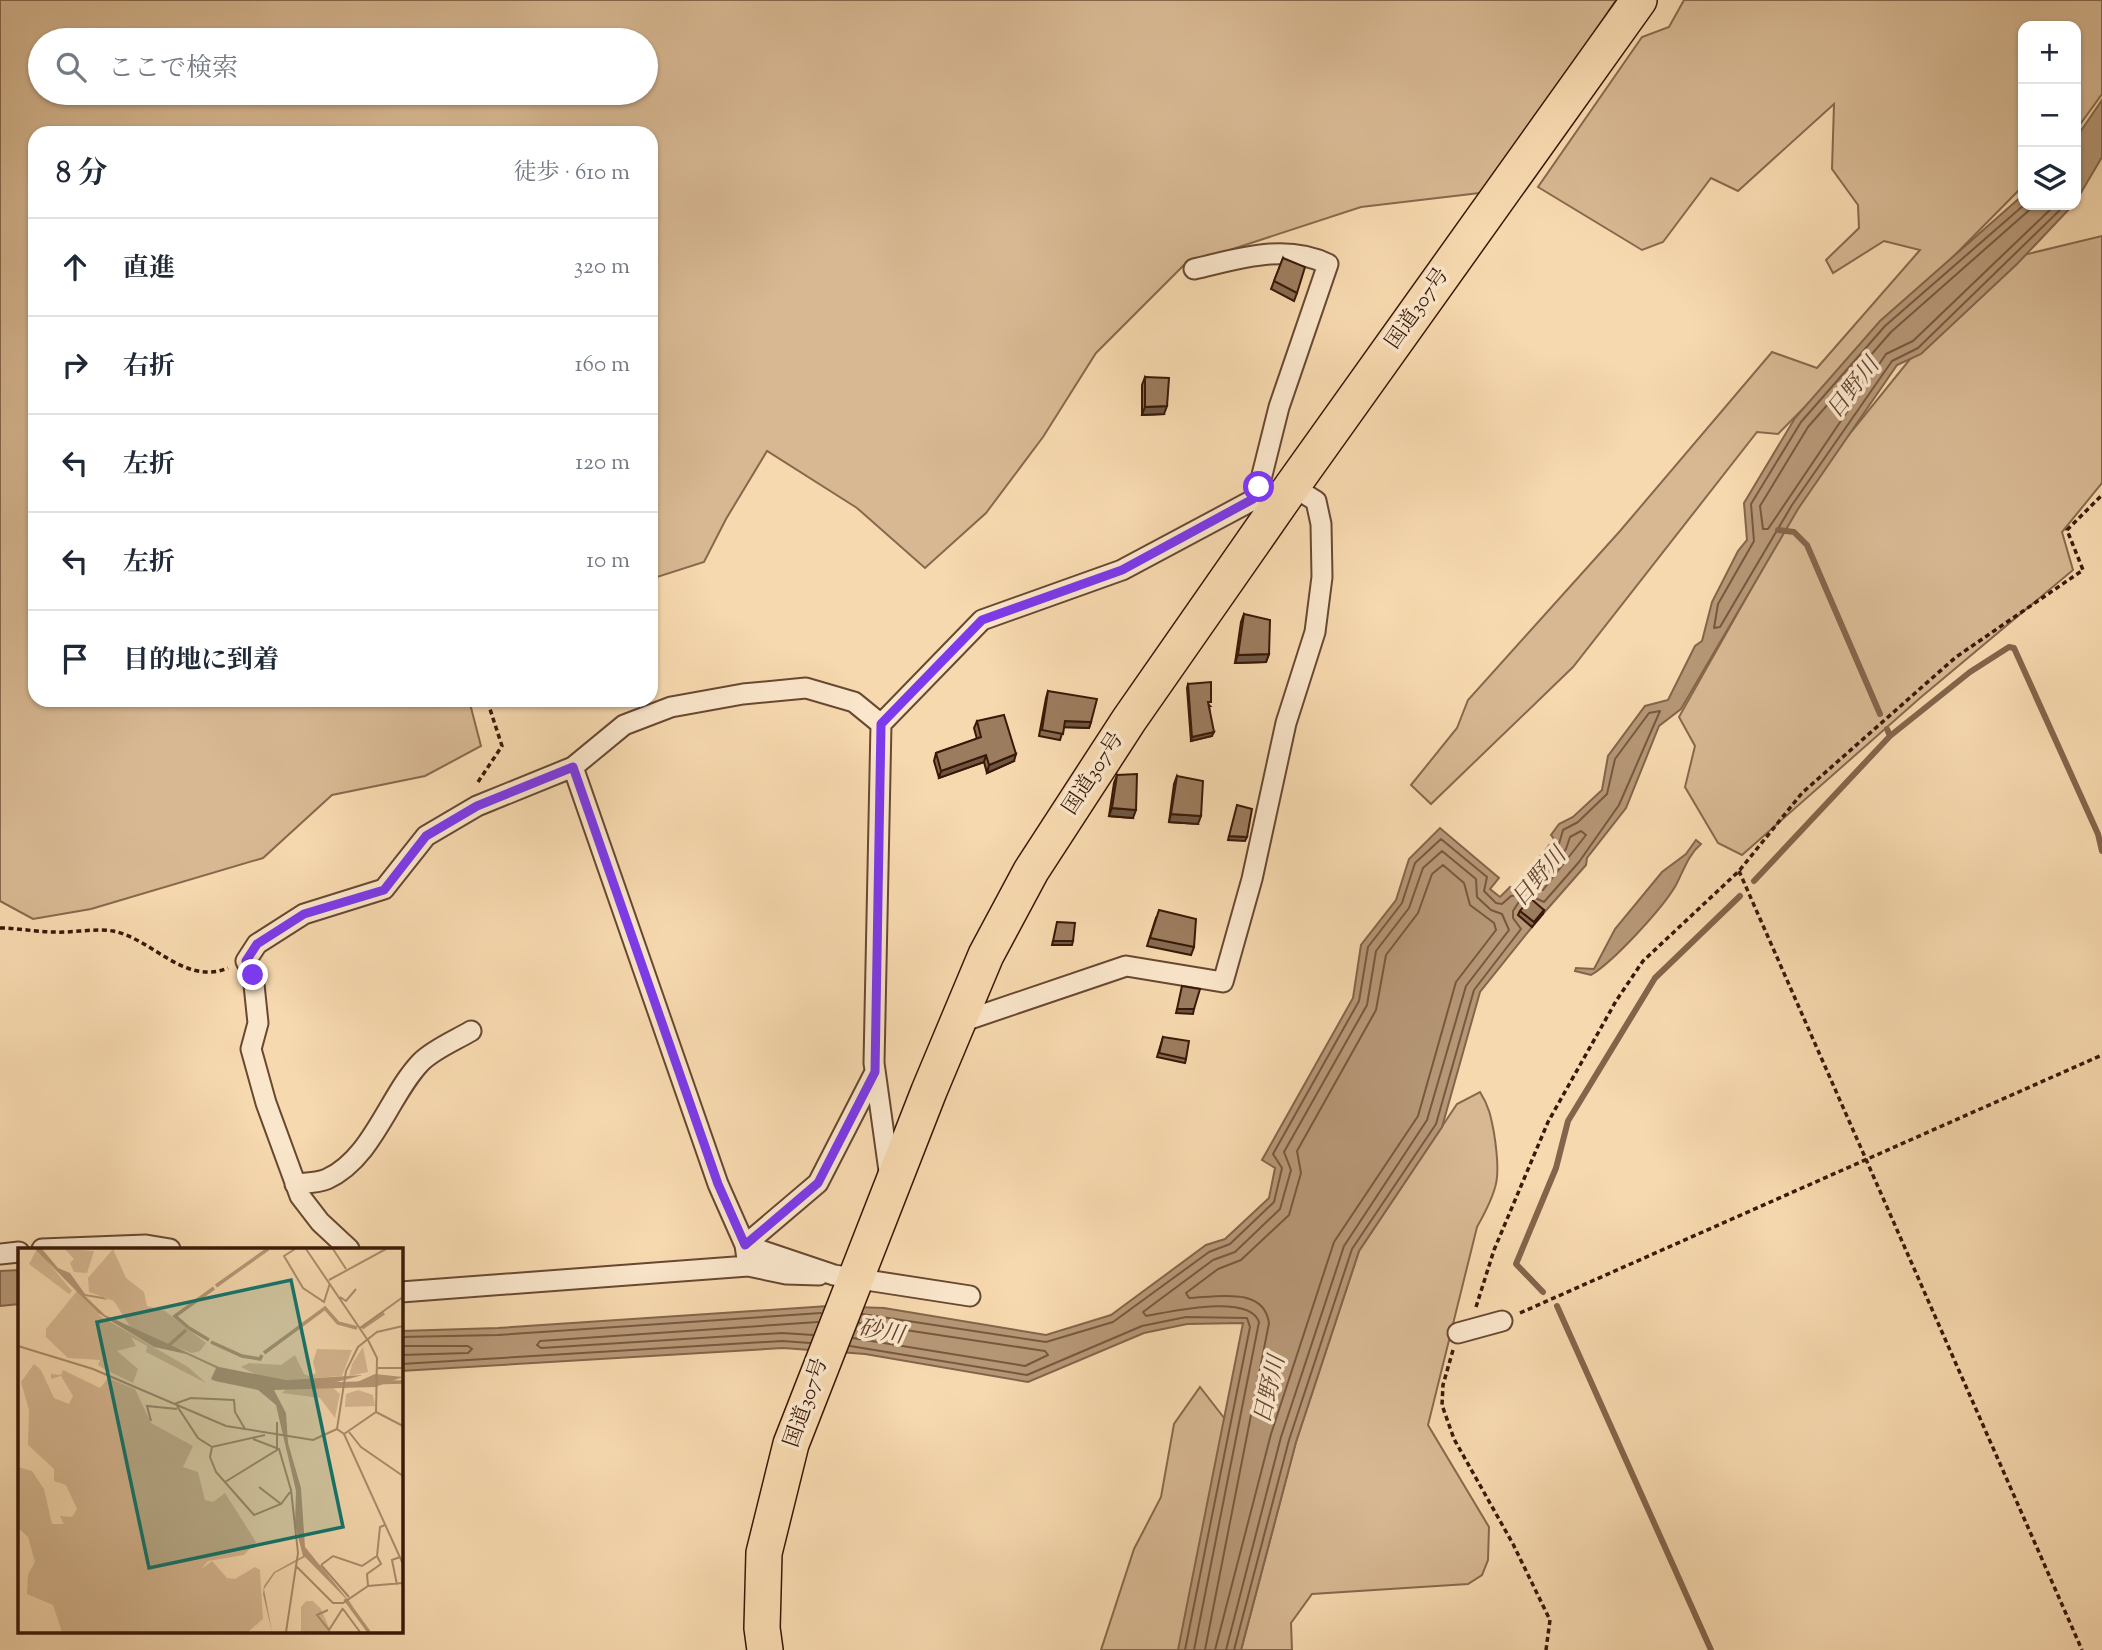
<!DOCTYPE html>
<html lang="ja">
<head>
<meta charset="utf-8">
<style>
  :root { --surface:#fff; --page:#f2f2f3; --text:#1f2937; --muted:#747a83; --line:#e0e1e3 }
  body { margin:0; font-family:"Sorts Mill Goudy","Noto Serif JP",serif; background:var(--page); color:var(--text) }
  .controls { position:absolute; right:21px; top:21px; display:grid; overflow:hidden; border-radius:14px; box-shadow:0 2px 5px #0004 }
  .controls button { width:63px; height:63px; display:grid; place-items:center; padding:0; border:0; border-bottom:2px solid var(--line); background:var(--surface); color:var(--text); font:35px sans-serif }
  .stop { position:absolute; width:21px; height:21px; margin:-16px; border:5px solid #7c3aed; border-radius:50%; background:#fff }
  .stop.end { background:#7c3aed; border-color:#fff; box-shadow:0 2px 7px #0008 }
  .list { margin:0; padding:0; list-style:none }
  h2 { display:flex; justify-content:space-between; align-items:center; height:91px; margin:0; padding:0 28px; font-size:30px }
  h2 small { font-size:23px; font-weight:400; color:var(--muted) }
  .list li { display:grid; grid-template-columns:46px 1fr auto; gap:21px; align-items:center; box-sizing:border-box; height:98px; padding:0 28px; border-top:2px solid var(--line) }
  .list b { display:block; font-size:26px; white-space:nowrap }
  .list em { font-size:23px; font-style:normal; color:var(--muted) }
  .icon { flex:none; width:38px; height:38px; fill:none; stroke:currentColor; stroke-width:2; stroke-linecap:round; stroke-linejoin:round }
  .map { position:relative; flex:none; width:2102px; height:1650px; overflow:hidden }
  .search { position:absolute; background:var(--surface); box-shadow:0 2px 5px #0004; left:28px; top:28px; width:630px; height:77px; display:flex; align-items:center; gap:18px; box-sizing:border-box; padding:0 24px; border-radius:38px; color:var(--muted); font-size:26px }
  .panel { position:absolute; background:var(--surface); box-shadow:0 2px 5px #0004; left:28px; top:126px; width:630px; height:581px; border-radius:21px }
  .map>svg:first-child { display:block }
</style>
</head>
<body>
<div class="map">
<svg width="2102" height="1650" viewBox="0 0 2102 1650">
  <rect width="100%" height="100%" fill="#f7d9af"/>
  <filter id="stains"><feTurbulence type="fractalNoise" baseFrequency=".00286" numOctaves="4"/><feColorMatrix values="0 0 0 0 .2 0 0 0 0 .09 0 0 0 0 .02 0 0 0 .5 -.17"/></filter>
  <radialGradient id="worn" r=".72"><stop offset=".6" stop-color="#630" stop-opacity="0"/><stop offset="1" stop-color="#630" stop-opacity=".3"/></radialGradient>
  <!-- green -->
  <path fill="#d7b892" stroke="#88684c" stroke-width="2" fill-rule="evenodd" d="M0,0H1616L1488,192L1361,207L1184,265L1096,353L1043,437L986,513L925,568L857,508L767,451L726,519L704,562L651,579V133H35V700H469L481,746L425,776L332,795L263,858L91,909L33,919L0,901ZM40,40H646V93H40Z
    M1684,0H2102V94L2076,130V26H2023V186L1778,434L1757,432L1573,667L1431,804L1411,785L1457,728L1468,700L1620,531L1772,352L1817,368L1920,250L1884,241L1833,273L1826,260L1859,228L1858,205L1832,169L1834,104L1738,191L1711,178L1663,242L1642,250L1538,187L1642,37L1669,27Z
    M2102,236V483L2062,532L2073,570L1920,698L1742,855L1718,843L1685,787L1695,746L1679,717L1813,479L1915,353L2015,257Z
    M1480,1092C1489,1106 1491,1117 1494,1133C1501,1177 1499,1188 1477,1227L1428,1425L1489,1527L1488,1560L1482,1575L1468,1584L1312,1594L1291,1623L1292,1650H1241L1296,1442L1359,1251L1457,1104Z
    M1200,1387L1235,1432L1194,1650H1101L1134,1549L1161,1497L1174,1424Z"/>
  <!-- water -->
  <path fill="#b69776" stroke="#84644a" stroke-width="2" d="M2102,100V157L2076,201V138Z
    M2023,195V205H2073L2017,264L1921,354L1897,365L1798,509L1681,709L1659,726L1626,808L1587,858L1586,865L1543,914L1519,915L1532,927L1480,992L1442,1127L1359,1251L1296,1442L1241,1650H1178L1243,1323L1187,1324L1144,1333L1028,1382L865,1354L783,1348L401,1371V1331L498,1328L828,1306L884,1308L1046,1335L1111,1315L1206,1245L1225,1239L1269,1198L1275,1168L1262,1160L1353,998L1361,945L1396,900L1409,859L1440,828L1499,878L1490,889L1500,897L1510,887L1514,889L1554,839L1551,835L1559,824L1573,817L1602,790L1608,756L1645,706L1668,700L1695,646L1702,641L1712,602L1738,551L1747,540L1744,503L1795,418L1880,321Z
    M1696,840L1701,844C1688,855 1684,870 1676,885C1663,908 1613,962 1591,975L1575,971L1576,968L1594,969L1615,929L1662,872L1686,854Z
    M19,1270V1304L0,1306V1271Z"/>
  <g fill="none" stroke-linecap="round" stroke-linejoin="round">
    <!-- shore -->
    <path stroke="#78583e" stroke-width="2" d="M2024,205L1885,326L1801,422L1751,504L1754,541L1718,604L1714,628L1720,627L1792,505L1892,361L1918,348L2065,205
      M2035,205L1891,332L1808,427L1760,506L1763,529H1768L1886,354L1913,341L2055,205
      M1581,831L1586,835L1543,890H1538L1537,885L1566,849L1570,837Z
      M862,1314L1046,1342L1113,1322L1209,1252L1230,1244L1274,1202L1282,1168L1273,1154L1359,1001L1368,947L1402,903L1415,863L1441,839L1487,877L1484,891L1496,903L1502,904L1511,896L1520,895L1559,844L1563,830L1578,822L1607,794L1615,759L1649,713L1660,711L1619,805L1579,862L1544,902L1531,896L1522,897L1513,911V918L1521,929L1474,990L1436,1124L1352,1249L1289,1440L1234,1650
      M813,1335L782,1333L541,1348L537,1345L540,1341L818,1322
      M401,1337L498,1335L821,1313
      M853,1338L1025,1366L1048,1355L1045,1351L859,1323
      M401,1346H468L472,1349L468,1353L401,1355
      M850,1346L1027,1375L1142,1326L1186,1317L1247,1318L1250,1327L1185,1650
      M401,1364L782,1341L810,1343
      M1194,1650L1259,1322C1249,1293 1170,1312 1146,1316L1143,1312L1213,1260L1235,1252L1280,1209L1291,1170L1284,1152L1367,1005L1376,951L1409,908L1423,868L1442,851L1476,879L1477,897L1491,910L1502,914L1509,930L1466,986L1427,1120L1344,1246L1281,1437L1226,1650
      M1205,1650L1269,1323C1264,1286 1216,1297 1189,1298L1186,1293L1218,1269L1241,1260L1289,1215L1301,1173L1297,1151L1376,1010L1386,955L1418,913L1432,874L1443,865L1464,883L1470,905L1494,923L1496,930L1456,982L1418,1116L1334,1242L1271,1434L1215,1650"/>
    <!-- stream -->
    <path stroke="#84644a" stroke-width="6" d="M1778,530L1794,532L1807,545L1880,714
      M1890,736L1970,672L2009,647L2014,648L2098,834L2102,851
      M1754,881L1890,736L1887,729
      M1543,1292L1516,1264L1556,1168L1568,1121L1655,978L1740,896
      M1557,1306L1711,1650"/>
    <!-- street casing -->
    <g stroke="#684831" stroke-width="23">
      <path id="street" d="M1194,269C1238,259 1285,243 1328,264L1279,407L1259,487L1253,500
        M958,1023L1126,966L1223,982L1252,879L1286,723L1315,632L1322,577L1321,524L1316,501L1292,486
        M890,1178L874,1063L881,724L982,620L1122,570L1253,500L1276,510
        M295,1184C305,1183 318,1183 327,1179C373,1158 389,1095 421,1062C434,1049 456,1040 471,1031
        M745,1245L834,1275L970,1296
        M745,1245L818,1183L875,1072
        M42,1249L146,1245L170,1249
        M349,1249L320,1222L300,1196L266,1103L251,1049L258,1023L253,975L246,961L257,944L304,914L384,889L426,836L477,806L573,767L624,725L671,707L743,694L806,688L854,702L881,724
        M0,1254L19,1252
        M748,1266L786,1274L819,1275
        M401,1292L748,1266L745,1245L718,1184L573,767
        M1458,1333L1502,1321"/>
    </g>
    <!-- highway casing -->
    <g stroke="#391807" stroke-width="38">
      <path id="highway" d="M765,1650L762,1628L764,1553L791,1444L929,1091L986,955L1031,871L1129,720L1283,499L1639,0"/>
    </g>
    <!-- path -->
    <path stroke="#391807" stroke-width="3.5" stroke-dasharray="5 3.5" stroke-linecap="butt" d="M478,782L502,746L487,700
      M1739,871L2082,1650
      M0,928C18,928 36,932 54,932C73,933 95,928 113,931C153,939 184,986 228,968
      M1476,1307L1494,1250L1548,1122L1616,1001L1643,961L1739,871L1802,793L1956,657L2083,570L2067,530L2102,495
      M1520,1313L2102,1055
      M1453,1350L1443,1385L1442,1405L1454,1439L1513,1544L1550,1620L1546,1650"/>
    <!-- street -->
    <use href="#street" stroke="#fae6cb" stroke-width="19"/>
    <!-- highway -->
    <use href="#highway" stroke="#f7d9af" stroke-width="35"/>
  </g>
  <!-- wall -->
  <path fill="#866b51" stroke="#391807" stroke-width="2" d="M1283,258L1297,293L1294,301L1271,289Z
    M1145,377L1164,414L1142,415V385Z
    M1244,614L1269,654L1266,662L1235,663L1241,622Z
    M1188,684L1210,706H1209L1212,736L1191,741L1187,688Z
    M1048,691L1091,722L1089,728L1064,727L1060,740L1039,736L1046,698Z
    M977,721L1014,761L987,773L984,762L939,778L934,761L936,753L977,739L974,728Z
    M1117,775L1133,818L1109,816L1114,783Z
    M1177,776L1198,824L1169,822L1174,784Z
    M1544,910L1543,914L1532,927L1518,915L1520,911Z
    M1156,918L1194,947L1191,955L1147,946Z
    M1163,1037L1186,1059L1185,1063L1157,1057Z"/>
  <!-- shaded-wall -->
  <path fill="#6d5742" stroke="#391807" stroke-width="2" d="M1167,406L1164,414L1142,415L1145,407Z
    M1269,654L1266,662L1235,663L1238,655Z
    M1065,721L1091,722L1089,728L1062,727Z
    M1214,732L1212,736L1191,741L1192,737Z
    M1016,754L1014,761L987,773L989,765Z
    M986,755L984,762L939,778L941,771Z
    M1112,808L1136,810L1133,818L1109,816Z
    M1171,814L1201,816L1198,824L1169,822Z
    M1229,836L1247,837L1245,841L1228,840Z
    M1053,941H1073L1072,945H1052Z
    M1177,1009H1194L1193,1014L1176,1013Z"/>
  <!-- building -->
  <path fill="#9c7c5e" stroke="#391807" stroke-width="2" d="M1283,258L1305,267L1297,293L1274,281Z
    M1145,377L1169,378L1167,406L1145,407Z
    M1244,614L1270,620L1269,654L1238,655Z
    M1211,682V702H1208L1214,732L1192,737L1188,684Z
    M1048,691L1097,699L1091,722L1065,721L1063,734L1042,730Z
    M1004,715L1016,754L989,765L986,755L941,771L936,753L981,737L977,721Z
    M1137,774L1136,810L1112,808L1117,775Z
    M1177,776L1203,781L1201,816L1171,814Z
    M1237,805L1252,809L1247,837L1229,836Z
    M1530,898L1544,910L1534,922L1520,911Z
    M1159,910L1196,919L1194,947L1150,938Z
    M1057,922L1075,923L1073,941H1053Z
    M1182,986L1200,989L1194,1009H1177Z
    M1163,1037L1189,1041L1186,1059L1159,1053Z"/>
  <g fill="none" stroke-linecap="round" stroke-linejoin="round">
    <!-- route -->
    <path stroke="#7c3aed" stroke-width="9" d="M253,975L246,961L257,944L304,914L384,890L426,836L477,806L573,767L718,1184L745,1245L818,1183L875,1072L881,724L982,620L1122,570L1253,499L1259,487"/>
  </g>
  <g text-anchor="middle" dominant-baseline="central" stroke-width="7" stroke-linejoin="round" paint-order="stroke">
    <!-- street labels -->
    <g font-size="21" fill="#391807" stroke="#fae6cb">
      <text transform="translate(1418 309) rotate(-55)">国道307号</text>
      <text transform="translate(1094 774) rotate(-57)">国道307号</text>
      <text transform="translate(807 1403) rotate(-71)">国道307号</text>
    </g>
    <!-- water labels -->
    <g font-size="23" font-style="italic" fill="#65442e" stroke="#fae6cb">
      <text transform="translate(1854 389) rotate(-52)">日野川</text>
      <text transform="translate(1540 878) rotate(-49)">日野川</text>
      <text transform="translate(881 1333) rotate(10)">砂川</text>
      <text transform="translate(1271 1390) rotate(-77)">日野川</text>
    </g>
  </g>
  <!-- overview -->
  <g transform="translate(18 1248)">
    <rect width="385" height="385" fill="#f7d9af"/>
    <path d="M19,1L54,43L51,46L11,16ZM47,1L76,3L69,25L56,24L52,15L56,11ZM95,1L108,30L126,44L129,58L147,63L188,95L182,103L174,105L125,87L111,77L96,53L71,44L70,30ZM59,43L82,68L170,119L188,135L128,104L129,98L113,89L118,98L99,103L120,121L115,135L86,121L80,117L82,112L50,110L28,89V81ZM345,99L350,124L331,128L334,116ZM299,101L334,102L324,128L268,132L244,130L223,119L231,115L263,117L277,107L286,126L291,128L298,125L295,114ZM16,116L23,122L36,150L51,156L55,148L43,128L33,131V126L43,127L45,122L82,140L90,130L117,141L133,175L175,198L165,219L180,224L187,252L195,254L207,245L238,294L226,307L190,313L183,321L194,313L209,330L217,331L237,319L242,322L245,371L230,384H44L35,357L9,346L10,327L17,314L10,289L0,280V219L14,223L26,241L34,276H46L42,268L54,269L59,261L48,237L36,233V221L10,197L11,162L3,134ZM313,138L322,146L317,170L302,150L264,145L269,140ZM340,142L355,147L357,158L327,159L328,146ZM288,353H295L303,361L313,384H283V359Z" fill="#d7b892"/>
    <path d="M17,1H24L40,20L52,25L67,46L85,49L90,52L67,48L87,67L201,119L268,132L345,127L311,136L337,135L357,126L385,129L357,139L256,142L268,165L270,195L283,240L287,299L336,359L287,309L257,325L246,341L254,384L245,346L246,338L256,324L285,308L277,277L278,243L258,157L240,142L197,133L193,131L198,120L168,106L136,99L80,65Z" fill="#b69776"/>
    <path fill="none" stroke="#b69776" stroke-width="3.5" d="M198,38L250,1M171,80L157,68L196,40M171,80L191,92M344,80L366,65M193,94L224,108L242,111L244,107M149,99L168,82M246,105L307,60L320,75L339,80M312,136L385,134M327,351L351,384"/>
    <path fill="none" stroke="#ab8c6c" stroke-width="2" d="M277,1L266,8L285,40L306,54L312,35M288,1L349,91M315,1L328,21M311,32L368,1M322,49L328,53L338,41M342,80L385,49M0,98L75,121L208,178L295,192L319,181L328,123L340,99L359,84L385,78M360,120H385M156,156L173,150L216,152L217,164L227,181M159,158L180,190L194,199L247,187M358,164L385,178M133,173L129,158L159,161M319,181L326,186L385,316M331,184L343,199L385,228M326,186L358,164L359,110L350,92M235,191L261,201L273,242L280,305L268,384M194,199L192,209L198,224L236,267L263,256L272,244M207,234L259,202V174M241,239L263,256M359,308L362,279L367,277M303,317L315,308L344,318L359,308L363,316L349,326L350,338M303,317L331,349M278,318L315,355H325L350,338L385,335M379,337L374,312L382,309M325,361L342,384M310,362L299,367L311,382L325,360"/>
    <path fill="#0f766e" fill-opacity="0.15" stroke="#0f766e" stroke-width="3.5" d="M273,32L325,279L131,320L79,74Z"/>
    <rect width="385" height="385" fill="none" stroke="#391807" stroke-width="3.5"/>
  </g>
  <rect width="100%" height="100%" filter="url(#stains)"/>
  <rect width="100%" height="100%" fill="url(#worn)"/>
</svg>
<div class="controls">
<button>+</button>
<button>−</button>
<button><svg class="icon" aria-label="layers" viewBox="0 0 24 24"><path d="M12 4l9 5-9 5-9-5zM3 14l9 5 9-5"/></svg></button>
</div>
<div class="stop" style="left:1259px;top:487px"></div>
<div class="stop end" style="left:253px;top:975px"></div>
<div class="search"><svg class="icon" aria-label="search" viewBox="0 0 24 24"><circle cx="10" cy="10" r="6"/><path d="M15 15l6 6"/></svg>ここで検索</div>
<section class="panel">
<h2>8 分<small>徒歩 · 610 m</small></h2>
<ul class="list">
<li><svg class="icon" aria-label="ahead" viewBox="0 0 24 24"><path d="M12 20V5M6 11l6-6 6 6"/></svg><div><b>直進</b></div><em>320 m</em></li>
<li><svg class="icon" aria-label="right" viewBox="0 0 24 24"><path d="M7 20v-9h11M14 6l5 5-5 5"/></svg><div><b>右折</b></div><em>160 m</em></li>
<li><svg class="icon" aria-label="left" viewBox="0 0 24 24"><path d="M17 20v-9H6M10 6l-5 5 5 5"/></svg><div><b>左折</b></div><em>120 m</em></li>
<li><svg class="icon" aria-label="left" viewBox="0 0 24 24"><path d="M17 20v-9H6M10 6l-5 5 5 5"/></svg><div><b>左折</b></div><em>10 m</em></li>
<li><svg class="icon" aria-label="arrive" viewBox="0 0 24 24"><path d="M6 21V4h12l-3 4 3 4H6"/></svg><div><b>目的地に到着</b></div></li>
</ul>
</section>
</div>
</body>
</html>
